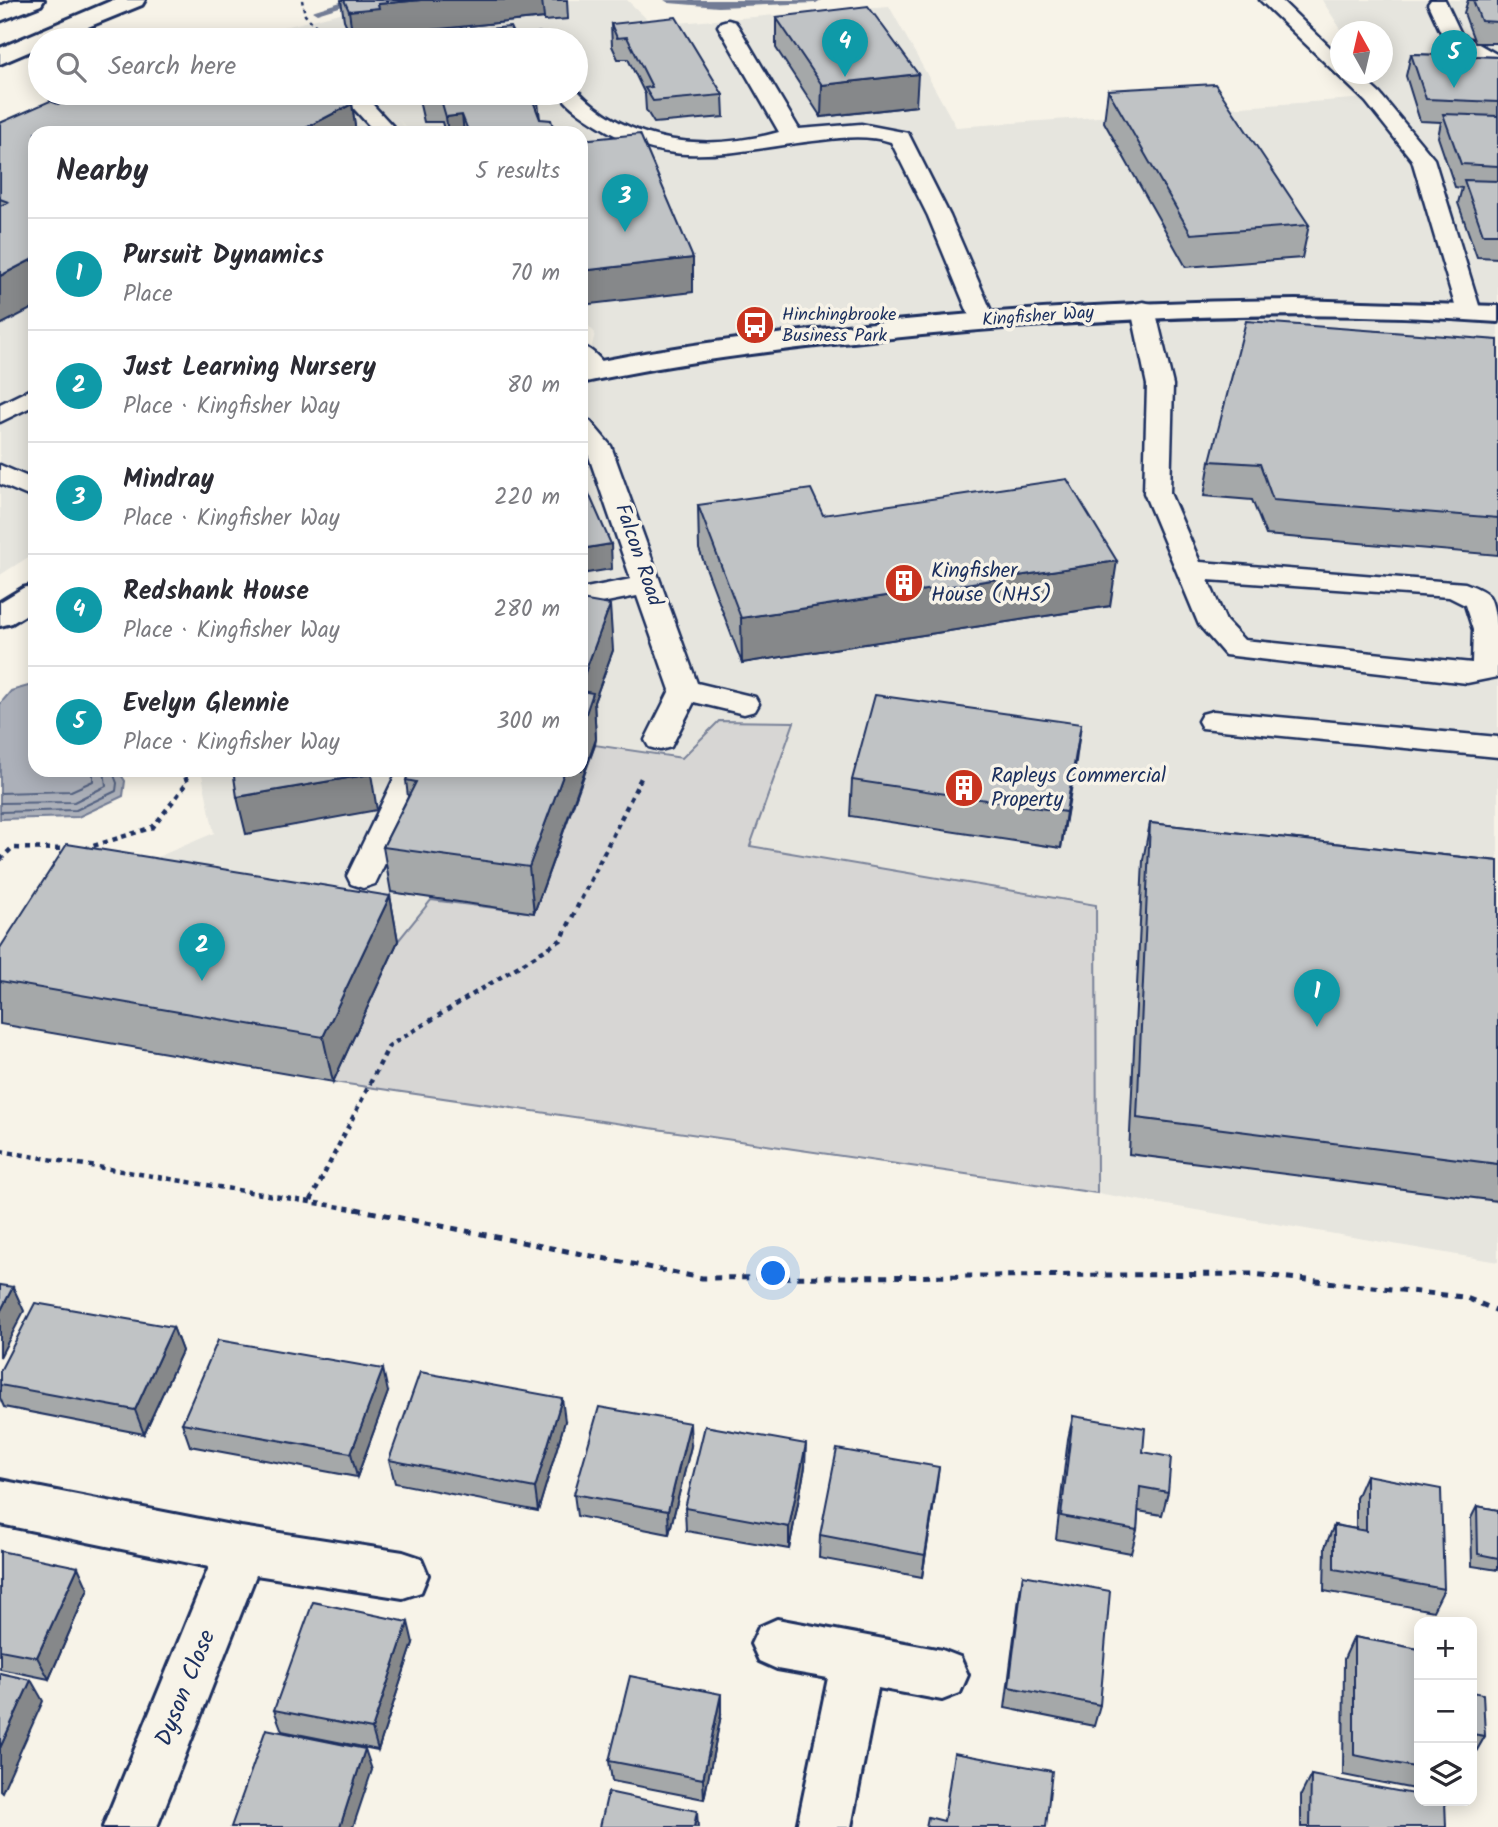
<!DOCTYPE html>
<html lang="en">
<head>
<meta charset="utf-8">
<style>
  :root { --surface:#fff; --page:#f2f2f3; --text:#2b2b33; --muted:#7c7c81; --line:#e1e1e2; --accent:#0b8043 }
  body { margin:0; font-family:Kalam,sans-serif; background:var(--page); color:var(--text) }
  .controls { position:absolute; right:21px; bottom:21px; display:grid; overflow:hidden; border-radius:14px; box-shadow:0 4px 18px #0003 }
  .controls button { width:63px; height:63px; display:grid; place-items:center; padding:0; border:0; border-bottom:2px solid var(--line); background:var(--surface); color:var(--text); font:35px sans-serif }
  .compass { position:absolute; left:1330px; top:21px; width:63px; height:63px; border-radius:50%; background:var(--surface); box-shadow:0 4px 18px #0003; rotate:352deg }
  .you { position:absolute; left:774px; top:1274px; width:24px; height:24px; margin:-18px; border:5px solid #fff; border-radius:50%; background:#1a73e8; box-shadow:0 0 0 10px #1a73e833 }
  .badge { display:grid; place-items:center; width:46px; height:46px; border-radius:50%; background:var(--accent); color:#fff; font-size:23px; font-weight:700 }
  .pin { position:absolute; translate:-50% -58px; filter:drop-shadow(0 2px 4px #0008) }
  .pin::after { content:''; position:absolute; top:37px; width:24px; height:21px; background:inherit; clip-path:polygon(0 0,100% 0,50% 100%) }
  .list { margin:0; padding:0; list-style:none }
  h2 { display:flex; justify-content:space-between; align-items:center; height:91px; margin:0; padding:0 28px; font-size:30px }
  h2 small { font-size:23px; font-weight:400; color:var(--muted) }
  .list li { display:grid; grid-template-columns:46px 1fr auto; gap:21px; align-items:center; box-sizing:border-box; height:112px; padding:0 28px; border-top:2px solid var(--line) }
  .list b { display:block; font-size:26px; white-space:nowrap }
  .list p { margin:0; font-size:23px; white-space:nowrap; color:var(--muted) }
  .list em { font-size:23px; font-style:normal; color:var(--muted) }
  .icon { flex:none; width:38px; height:38px; fill:none; stroke:currentColor; stroke-width:2; stroke-linecap:round; stroke-linejoin:round }
  .map { position:relative; flex:none; width:1498px; height:1827px; overflow:hidden }
  .search { position:absolute; background:var(--surface); box-shadow:0 4px 18px #0003; left:28px; top:28px; width:560px; height:77px; display:flex; align-items:center; gap:18px; box-sizing:border-box; padding:0 24px; border-radius:38px; color:var(--muted); font-size:26px }
  .panel { position:absolute; background:var(--surface); box-shadow:0 4px 18px #0003; left:28px; top:126px; width:560px; height:651px; border-radius:21px }
  .map>svg:first-child { display:block }
</style>
</head>
<body>
<div class="map">
<svg width="1498" height="1827" viewBox="0 0 1498 1827">
  <rect width="100%" height="100%" fill="#f7f3e8"/>
  <filter id="ink" filterUnits="userSpaceOnUse"><feTurbulence type="fractalNoise" baseFrequency=".0143" numOctaves="2"/><feDisplacementMap in="SourceGraphic" scale="14" xChannelSelector="R" yChannelSelector="G"/><feConvolveMatrix kernelMatrix="1 2 1 2 8 2 1 2 1" color-interpolation-filters="sRGB"/></filter>
  <g filter="url(#ink)">
    <!-- built -->
    <path fill="#e6e5de" d="M391,0H627L653,25L889,6L956,127L1382,97L1368,74H1382V32L1342,31L1322,0H1498V1262L1097,1193L1096,905L750,846L794,722L719,721L683,758L595,745L534,913L398,941L333,1082L0,1024L82,889L214,833L201,770H581V391L595,333L581,318V133H411L398,119L410,133H35V529L30,556L0,575V147L114,93H576V40H236L256,32L293,25Z"/>
    <!-- green -->
    <path fill="#d7d6d4" stroke="#798299" stroke-width="2" d="M719,721L794,722L750,846L1096,905L1097,1193L333,1082L398,941L431,900L534,913L595,745L682,758Z"/>
    <!-- water -->
    <path fill="#acb0b9" stroke="#727c95" stroke-width="2" d="M35,684V770H118L125,781L123,796L78,817L0,819V704L11,691Z"/>
    <g fill="none" stroke-linecap="round" stroke-linejoin="round">
      <!-- shore -->
      <path stroke="#556382" stroke-width="2" d="M0,793L71,791L93,781V770
        M0,803L74,802L106,786L104,770
        M0,812L76,810L116,791L117,783L112,770"/>
      <!-- stream -->
      <path fill="#727c95" fill-rule="evenodd" d="M347,0H362L317,14L312,11Z
        M664,0H821L816,3L718,7L669,3Z"/>
      <!-- service casing -->
      <g stroke="#1b2f5e" stroke-width="5">
        <path id="service" d="M1260,0H1281L1340,57V74H1358L1380,94L1434,159L1481,312L1478,317L1469,319L1460,317L1457,312L1412,160L1366,102Z
          M1431,0H1445L1461,34L1498,55V69L1445,41L1428,4Z
          M728,20L735,22L738,26L799,129L861,124L908,133L950,216L995,320L992,325L983,327L974,325L971,320L928,216L891,142C869,135 845,137 822,140C744,148 678,173 604,129C588,119 570,109 559,93H576V89C630,146 707,152 779,132L718,26L721,22Z
          M539,34L546,36L549,40H528L531,36Z
          M334,93H362L399,133H376L347,101L337,97Z
          M1143,302L1152,304L1155,309L1173,385L1170,493L1200,562L1465,583C1473,586 1484,590 1489,596C1498,610 1498,658 1497,677L1467,683L1225,655L1199,625L1144,493L1147,385L1131,309L1134,304ZM1208,580L1449,597L1465,605L1473,630L1472,663L1244,640L1226,621Z
          M581,346C593,349 601,360 609,370L605,375C594,378 588,377 581,368Z
          M35,387V405L0,422V404Z
          M581,418L590,421L611,446L697,683L755,697L759,704L755,711L744,714L694,702L671,747L660,750L649,747L645,740L670,690L637,596L581,607V589L631,579L586,448L581,442Z
          M0,465L35,480V499L0,484Z
          M1213,711L1498,737V757L1202,728L1198,721L1202,714Z
          M398,770H430L375,884L363,888L351,884L347,876Z"/>
      </g>
      <!-- minor casing -->
      <g stroke="#1b2f5e" stroke-width="6">
        <path id="minor" d="M1296,300L1498,306V322C1307,308 1112,317 922,335C807,346 693,359 581,383V365C672,346 763,335 855,325C1001,309 1148,301 1296,300Z
          M35,585V609L12,623L0,626V602L23,588Z
          M0,1480L241,1527L403,1552L421,1558L428,1575L421,1592L403,1598L256,1575L157,1827H103L209,1567L0,1524Z
          M777,1619L942,1650L960,1657L968,1675L960,1693L942,1700L878,1688L851,1827H797L828,1678L777,1669L759,1661L751,1644L759,1627Z"/>
      </g>
      <!-- trunk casing -->
      <g stroke="#1b2f5e" stroke-width="6">
        <path id="trunk" d="M14,0H44L41,5L0,21V6Z
          M113,0H145L142,5L56,40H40V47L0,64V48Z"/>
      </g>
      <!-- path-far2 -->
      <path stroke="#1b2f5e" stroke-width="2.5" stroke-dasharray="3.5 3.5" stroke-linecap="butt" d="M302,0L305,15L330,40"/>
      <!-- path-far1 -->
      <path stroke="#1b2f5e" stroke-width="4.5" stroke-dasharray="5 5" stroke-linecap="butt" d="M84,849L153,827L188,782L181,770
        M0,860L12,848L69,849
        M0,1151L365,1211
        M311,1200L389,1046L561,940L643,774"/>
      <!-- path -->
      <path stroke="#1b2f5e" stroke-width="5" stroke-dasharray="7 7" stroke-linecap="butt" d="M356,1209L702,1278L1253,1274L1464,1297L1498,1311"/>
      <!-- service -->
      <use href="#service" fill="#f7f3e8" fill-rule="evenodd"/>
      <!-- minor -->
      <use href="#minor" fill="#f7f3e8" fill-rule="evenodd"/>
      <!-- trunk -->
      <use href="#trunk" fill="#f7f3e8" fill-rule="evenodd"/>
    </g>
    <!-- wall -->
    <path fill="#a5a8a9" stroke="#1b2f5e" stroke-width="2" d="M341,0H567L568,19L544,21V18L382,35L383,39L353,40L344,20Z
      M1468,0H1498V43H1475L1464,13Z
      M776,17L916,106L821,117L776,48Z
      M611,24L723,95L724,117L654,123L646,110L645,94L628,59H618L612,46Z
      M1411,54L1498,57V258L1477,257L1458,203L1462,188L1455,187L1438,137L1441,122L1420,121L1406,76Z
      M1108,90L1309,225L1302,258L1186,267L1104,122Z
      M401,93H537L540,119L555,133H445L442,122H424L418,96L402,97Z
      M58,104H352L356,133H35L0,325V123Z
      M1498,340V555L1266,535L1252,500L1204,496L1210,461Z
      M698,505L823,515L1110,606L742,663L699,549Z
      M581,600L613,650L594,702L596,739L595,745L534,913L391,892L383,847L408,797L406,780Z
      M1081,724L1061,848L850,816L852,780Z
      M1150,823L1498,861V1201L1129,1154L1143,860Z
      M390,896L398,941L333,1082L0,1024V948Z
      M173,1327L182,1351L144,1434L4,1407L0,1398V1371Z
      M388,1392L357,1477L190,1446L182,1423Z
      M1073,1416L1143,1452L1168,1492L1162,1515L1138,1511L1137,1530L1131,1553L1056,1539L1068,1439Z
      M565,1421L538,1511L395,1483L389,1460Z
      M691,1446L669,1534L577,1516L574,1494Z
      M805,1467L789,1549L686,1531L685,1508Z
      M1366,1475L1444,1589L1433,1611L1324,1591L1325,1547L1334,1525L1356,1529V1498Z
      M936,1490L922,1577L819,1558L820,1535Z
      M1477,1506L1498,1510V1570L1472,1566L1471,1518Z
      M0,1551L88,1589L49,1679L0,1669Z
      M1023,1575L1100,1705L1094,1726L1005,1708L1019,1598Z
      M1354,1637L1419,1649V1790L1343,1775L1344,1659Z
      M413,1643L378,1750L282,1731L274,1710Z
      M1472,1692L1485,1736L1473,1757L1472,1756Z
      M721,1715L704,1799L612,1781L609,1761Z
      M1311,1775L1446,1827H1301V1795Z"/>
    <!-- shaded-wall -->
    <path fill="#86888a" stroke="#1b2f5e" stroke-width="2" d="M421,0H542L544,18L382,35L383,39L353,40L349,11L378,4Z
      M918,74L916,106L821,117L822,85Z
      M352,104L356,133H296Z
      M462,115L464,133H448L446,117Z
      M35,258V307L0,325V276Z
      M693,258V292L582,305L581,271Z
      M611,544L612,569L581,574V549Z
      M1117,561L1110,606L742,663L741,618Z
      M610,605L613,650L594,702L596,739L534,913L529,867L565,770H581V683Z
      M1081,724L1076,761L1061,848L1066,812Z
      M371,774L377,810L246,834L237,797Z
      M390,896L398,941L333,1082L323,1037Z
      M13,1287L24,1311L0,1357V1312Z
      M173,1327L182,1351L144,1434L135,1410Z
      M383,1369L388,1392L357,1477L351,1453Z
      M562,1398L565,1421L538,1511L535,1488Z
      M690,1423L691,1446L669,1534L668,1511Z
      M806,1444L805,1467L789,1549V1527Z
      M939,1467L936,1490L922,1577L925,1555Z
      M78,1567L88,1589L49,1679L37,1657Z
      M408,1622L413,1643L378,1750L372,1729Z
      M31,1680L43,1701L2,1792L0,1790V1748Z
      M721,1694V1715L704,1799L703,1779Z
      M365,1749L372,1770L353,1827H340Z
      M697,1811L698,1827H694Z"/>
    <!-- building -->
    <path fill="#c0c3c5" stroke="#1b2f5e" stroke-width="2" d="M344,0H421L378,4L379,8L349,11Z
      M1473,0H1498V22L1481,21Z
      M868,6L918,74L822,85L776,17Z
      M676,17L723,95L653,101L645,88L652,87L627,37L617,38L611,24Z
      M510,27L516,40H392L391,37Z
      M1411,54L1498,57V102L1426,99Z
      M1215,84L1309,225L1191,234L1108,90Z
      M83,93H324L352,104L296,133H35V258L0,276V206L8,202L0,199V123L50,101L58,104Z
      M439,93H530L540,119L551,120L555,133H469L462,115L446,117Z
      M1443,114L1498,116V166L1461,164Z
      M640,134L693,258L581,271V140Z
      M1464,180L1498,181V234H1483Z
      M1246,321L1498,340V518L1273,500L1260,464L1210,461Z
      M581,478H582L611,544L581,549Z
      M1067,479L1117,561L741,618L698,505L811,489L823,515Z
      M581,600L610,605L581,683Z
      M581,691L593,693L581,728Z
      M875,695L1081,724L1066,812L852,780Z
      M233,770H370L371,774L237,797Z
      M410,770H565L529,867L383,847L416,782L406,780Z
      M1150,823L1498,861V1164L1137,1118Z
      M67,844L390,896L323,1037L0,981V948Z
      M0,1285L13,1287L0,1312Z
      M35,1303L173,1327L135,1410L0,1385V1371Z
      M218,1340L383,1369L351,1453L182,1423Z
      M420,1372L562,1398L535,1488L389,1460Z
      M599,1407L690,1423L668,1511L574,1494Z
      M1073,1416L1145,1428L1143,1452L1171,1457L1168,1492L1140,1487L1137,1530L1061,1516Z
      M705,1426L806,1444L789,1527L685,1508Z
      M837,1449L939,1467L925,1555L820,1535Z
      M1366,1475L1441,1489L1444,1589L1334,1569V1525L1366,1531Z
      M1477,1506L1498,1510V1558L1478,1554Z
      M0,1551L78,1567L37,1657L0,1650Z
      M1023,1575L1110,1591L1100,1705L1009,1687Z
      M313,1602L408,1622L372,1729L274,1710Z
      M1354,1637L1419,1649V1768L1354,1755Z
      M0,1673L31,1680L0,1748Z
      M630,1676L721,1694L703,1779L609,1761Z
      M1472,1692L1483,1694L1485,1736L1472,1734Z
      M266,1729L365,1749L340,1827H231Z
      M954,1753L1052,1771L1046,1827H926L928,1817L944,1821Z
      M1311,1775L1419,1795V1801H1445L1446,1827H1310Z
      M608,1792L697,1811L694,1827H600Z"/>
  </g>
  <!-- icons -->
  <defs>
    <g id="bus-disc" transform="scale(2.0125)"><circle r="9.5" fill="#c8321e" stroke="#f7f3e8"/><path d="M-5-6H5V4H4V6H2V4H-2V6H-4V4H-5ZM-3.5-4V0h7V-4ZM-3.5 1.2v1.5H-2V1.2ZM2 1.2v1.5H3.5V1.2Z" fill="#fff"/></g>
    <g id="building-disc" transform="scale(2.0125)"><circle r="9.5" fill="#c8321e" stroke="#f7f3e8"/><path d="M-4-6H4V6H1V3H-1V6H-4ZM-2.5-4.3h1.7v1.8h-1.7ZM.8-4.3h1.7v1.8H.8ZM-2.5-1h1.7V.8h-1.7ZM.8-1h1.7V.8H.8Z" fill="#fff"/></g>
  </defs>
  <g fill-rule="evenodd">
    <use href="#bus-disc" x="755" y="325"/>
    <use href="#building-disc" x="904" y="583"/>
    <use href="#building-disc" x="964" y="788"/>
  </g>
  <g text-anchor="middle" dominant-baseline="central" stroke-width="7" stroke-linejoin="round" paint-order="stroke">
    <!-- far-poi labels -->
    <g font-size="18" fill="#1b2f5e" stroke="#f7f3e8" text-anchor="start">
      <text x="782" y="315">Hinchingbrooke<tspan x="782" dy="21">Business Park</tspan></text>
    </g>
    <!-- far-street labels -->
    <g font-size="18" fill="#1b2f5e" stroke="#f7f3e8">
      <text transform="translate(1038 317) rotate(-4)">Kingfisher Way</text>
    </g>
    <!-- street labels -->
    <g font-size="21" fill="#1b2f5e" stroke="#f7f3e8">
      <text transform="translate(638 555) rotate(71)">Falcon Road</text>
    </g>
    <!-- poi labels -->
    <g font-size="21" fill="#1b2f5e" stroke="#f7f3e8" text-anchor="start">
      <text x="931" y="571">Kingfisher<tspan x="931" dy="24">House (NHS)</tspan></text>
      <text x="991" y="776">Rapleys Commercial<tspan x="991" dy="24">Property</tspan></text>
    </g>
    <!-- near-street labels -->
    <g font-size="24" fill="#1b2f5e" stroke="#f7f3e8">
      <text transform="translate(186 1688) rotate(-68)">Dyson Close</text>
    </g>
  </g>
</svg>
<div class="controls">
<button>+</button>
<button>−</button>
<button><svg class="icon" aria-label="layers" viewBox="0 0 24 24"><path d="M12 4l9 5-9 5-9-5zM3 14l9 5 9-5"/></svg></button>
</div>
<svg class="compass" viewBox="-18 -18 36 36"><path d="M0-13l5 13h-10z" fill="#e53935"/><path d="M0 13l5-13h-10z" fill="#7c7c81"/></svg>
<div class="you"></div>
<div class="pin badge" style="left:1317px;top:1027px;background:#0f9aa8">1</div>
<div class="pin badge" style="left:202px;top:981px;background:#0f9aa8">2</div>
<div class="pin badge" style="left:625px;top:232px;background:#0f9aa8">3</div>
<div class="pin badge" style="left:845px;top:77px;background:#0f9aa8">4</div>
<div class="pin badge" style="left:1454px;top:88px;background:#0f9aa8">5</div>
<div class="search"><svg class="icon" aria-label="search" viewBox="0 0 24 24"><circle cx="10" cy="10" r="6"/><path d="M15 15l6 6"/></svg>Search here</div>
<section class="panel">
<h2>Nearby<small>5 results</small></h2>
<ul class="list">
<li><span class="badge" style="background:#0f9aa8">1</span><div><b>Pursuit Dynamics</b><p>Place</p></div><em>70 m</em></li>
<li><span class="badge" style="background:#0f9aa8">2</span><div><b>Just Learning Nursery</b><p>Place · Kingfisher Way</p></div><em>80 m</em></li>
<li><span class="badge" style="background:#0f9aa8">3</span><div><b>Mindray</b><p>Place · Kingfisher Way</p></div><em>220 m</em></li>
<li><span class="badge" style="background:#0f9aa8">4</span><div><b>Redshank House</b><p>Place · Kingfisher Way</p></div><em>280 m</em></li>
<li><span class="badge" style="background:#0f9aa8">5</span><div><b>Evelyn Glennie</b><p>Place · Kingfisher Way</p></div><em>300 m</em></li>
</ul>
</section>
</div>
</body>
</html>
